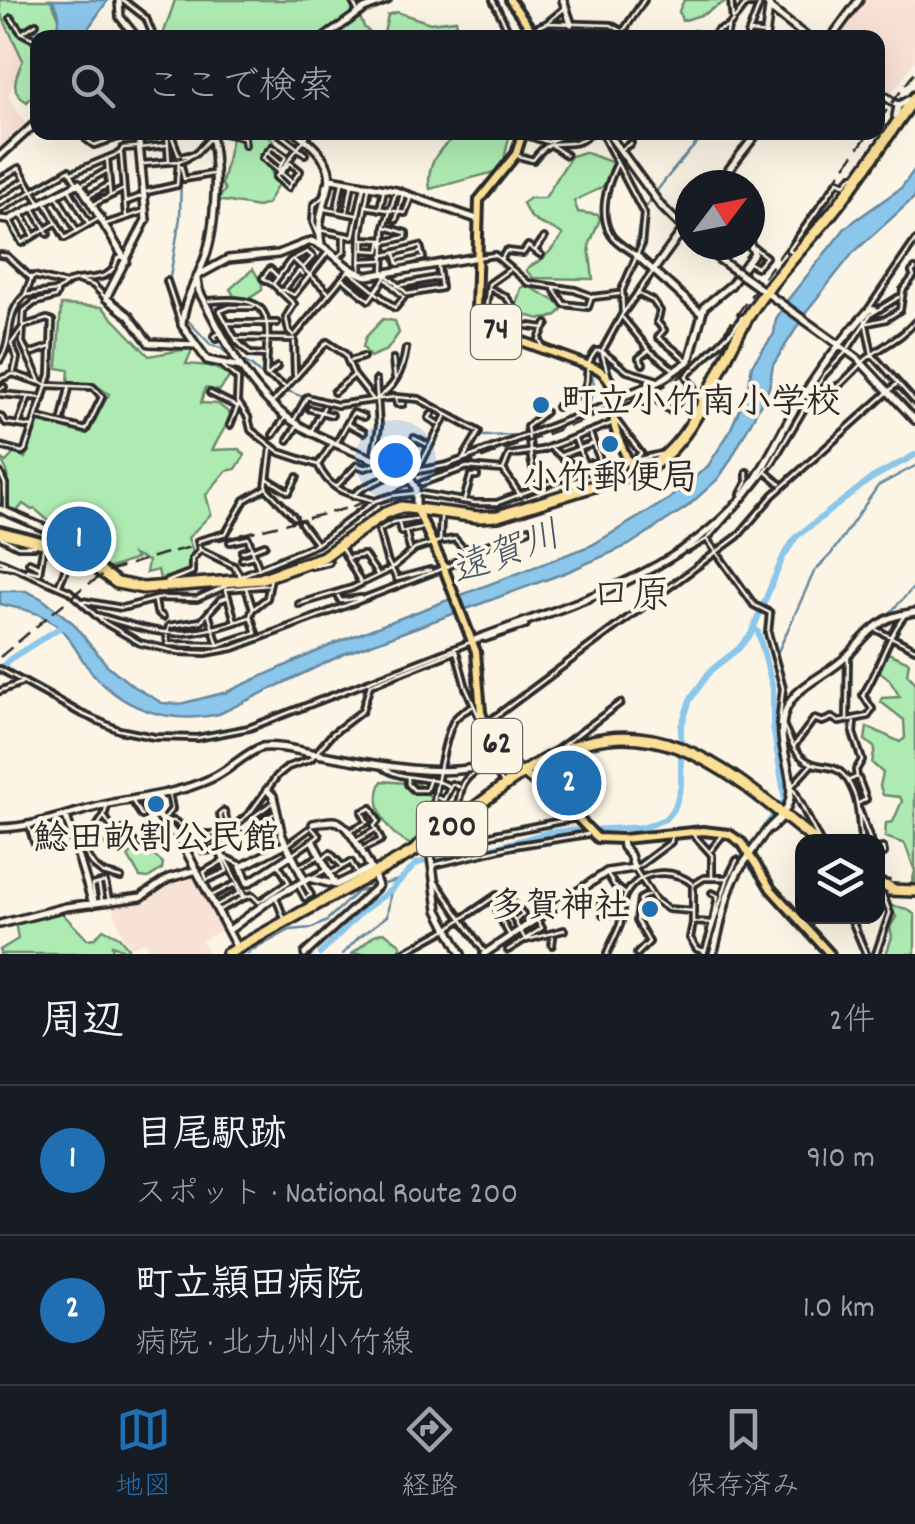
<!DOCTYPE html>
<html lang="ja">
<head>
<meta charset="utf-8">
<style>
  :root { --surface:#171b24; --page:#20242c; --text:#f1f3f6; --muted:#9ea1a6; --line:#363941; --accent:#1f6fb2 }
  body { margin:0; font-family:Dekko,"Klee One",sans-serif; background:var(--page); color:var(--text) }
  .controls { position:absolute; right:30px; bottom:30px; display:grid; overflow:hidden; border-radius:20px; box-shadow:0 10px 40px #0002 }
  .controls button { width:90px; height:90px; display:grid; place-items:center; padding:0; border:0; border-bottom:2px solid var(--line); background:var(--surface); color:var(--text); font:50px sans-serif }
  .compass { position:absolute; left:675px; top:170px; width:90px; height:90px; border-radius:50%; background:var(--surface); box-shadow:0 10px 40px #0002; rotate:58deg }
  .you { position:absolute; left:395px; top:460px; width:35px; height:35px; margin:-25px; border:8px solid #fff; border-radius:50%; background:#1a73e8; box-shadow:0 0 0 15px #1a73e833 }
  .badge { display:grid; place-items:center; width:65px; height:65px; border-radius:50%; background:var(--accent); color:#fff; font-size:32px; font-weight:700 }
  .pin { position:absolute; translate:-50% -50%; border:5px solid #fff; box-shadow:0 2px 10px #0006 }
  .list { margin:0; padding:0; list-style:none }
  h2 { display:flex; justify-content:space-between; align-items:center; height:130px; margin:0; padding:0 40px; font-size:42px }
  h2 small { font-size:32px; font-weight:400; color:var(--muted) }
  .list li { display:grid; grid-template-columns:65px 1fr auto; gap:30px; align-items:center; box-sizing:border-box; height:150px; padding:0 40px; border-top:2px solid var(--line) }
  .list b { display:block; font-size:38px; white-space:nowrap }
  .list p { margin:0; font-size:32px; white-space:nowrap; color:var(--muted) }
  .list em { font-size:32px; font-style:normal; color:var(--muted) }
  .icon { flex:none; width:55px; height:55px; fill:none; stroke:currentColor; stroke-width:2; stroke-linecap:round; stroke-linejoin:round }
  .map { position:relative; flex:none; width:915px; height:954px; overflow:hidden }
  .search { position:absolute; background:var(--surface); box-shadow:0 10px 40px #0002; left:30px; right:30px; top:30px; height:110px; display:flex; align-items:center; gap:25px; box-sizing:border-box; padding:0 35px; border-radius:20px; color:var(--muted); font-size:38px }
  .sheet { height:430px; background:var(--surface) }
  nav { display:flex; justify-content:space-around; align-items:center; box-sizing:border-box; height:140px; border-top:2px solid var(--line); background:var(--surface); font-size:28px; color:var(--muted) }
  nav a { display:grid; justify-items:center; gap:5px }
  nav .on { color:var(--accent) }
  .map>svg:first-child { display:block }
</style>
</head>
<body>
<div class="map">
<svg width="915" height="954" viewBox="0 0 915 954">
  <rect width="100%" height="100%" fill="#fcf5e5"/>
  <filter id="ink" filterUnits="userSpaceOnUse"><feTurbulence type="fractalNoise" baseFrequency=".01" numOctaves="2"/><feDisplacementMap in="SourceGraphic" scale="20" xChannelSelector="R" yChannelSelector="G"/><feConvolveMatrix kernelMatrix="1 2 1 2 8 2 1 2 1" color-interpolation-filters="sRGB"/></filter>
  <g filter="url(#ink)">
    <!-- built -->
    <path fill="#f8e1d5" d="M864,0H915V61L889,97L878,88V38H835Z
      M0,12L24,60L8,96L27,127L0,152Z
      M193,873L224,929L202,941L209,954H151L144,941L131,948L122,936L113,907L140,902L168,881Z"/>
    <!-- green -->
    <path fill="#aeebb2" stroke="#6c8b6e" stroke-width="2.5" d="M0,0H51L60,20L54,30L32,31L37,41V89L27,102C8,91 16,76 23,60L0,12Z
      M175,0H353L364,27L373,36L384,33L388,15L397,12L430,23L456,20L459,36L336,38L333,27L318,37L162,38Z
      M684,0H728L704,14L682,21L679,11Z
      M247,133H262L273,140L262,155L278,184L267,204L258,207L218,200L225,190L222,184L232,137L240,139L244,148H248Z
      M465,133H510L503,164L495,172L430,189C425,164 442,141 465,133Z
      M584,152L611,162L617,170L602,187L574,201L578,212L598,215L600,219L589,246L593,279L533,278L526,270C531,264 539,263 544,257C551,251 558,242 563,235C548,222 532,229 523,203L530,198H545L571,156Z
      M253,269L262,284V290L250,298L237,301L230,289Z
      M526,285L561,304L562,309C552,326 530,317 514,311L521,288Z
      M61,305L102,307L149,356L193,348L186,364L210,366L231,375L219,391L205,388L201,403L218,404L232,415L212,450L239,449L245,455L236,469L226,471L206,495L211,514L188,538L194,554L191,559L193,569L160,579L158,570L146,573L148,561L133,555L136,559L104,570L51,528L52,524L35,509L32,510L23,504L15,514L9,512L7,471L0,457L6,462L15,452L25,458L39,419L87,433L109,394L95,385L68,382L69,370L57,368Z
      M383,319L395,321L399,333L387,350L370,357L363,347L366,337Z
      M888,653L909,662L907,674L915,682V887H911L915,871L905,844L885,837L886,823L893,822L902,801L900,797L883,795L880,786L883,773L872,763L875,748L865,740L867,727C879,731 888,737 900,742L905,738L904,720L881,702L882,698L900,697L889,679L878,670Z
      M382,781L418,784L444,812L447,826L415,846C388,838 369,805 382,781Z
      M136,850H147L163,863L162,869L148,878L140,877L128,856Z
      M894,906L907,909L915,915V954H886L892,937L890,927L896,917L891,908Z
      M59,910L87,939L95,938L103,929L119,937L128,948L126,951L112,945L113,954H0V950L18,939L15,922Z
      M384,932L401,945L399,954H352L374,935Z"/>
    <!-- water -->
    <path fill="#8bc6eb" stroke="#65889e" stroke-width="2.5" d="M51,0H108L82,37H39L32,30H54C63,21 59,8 51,0Z
      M915,169V197L853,253L809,308L773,365L769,388L730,461L718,479L687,507L629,545L567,572L344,654L219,714C167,725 119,709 86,665C76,651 67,631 52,622C37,611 18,608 0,604V591H26L41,598L73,623L107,665L130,684L162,703L180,704L227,692L338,642L592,545L669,499L708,466L729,433L748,389L752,365L774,334L776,319L786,302L846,227L901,188Z"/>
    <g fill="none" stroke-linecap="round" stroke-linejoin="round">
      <!-- stream -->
      <path stroke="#65889e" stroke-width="2.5" d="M517,0L544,38
        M768,38L772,14
        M632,264C637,248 636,232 642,216C650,195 690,149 708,132
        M169,283L180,218L181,172
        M621,301V287L627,276
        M177,309L211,345L221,348L233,359
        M599,349L612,332
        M241,361C255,364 261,378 273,384C321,408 340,407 390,399
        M588,410L594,384L591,370
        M479,433L484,436L525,435
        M886,617L915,586
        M849,651L867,631
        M776,656L814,572L831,554L878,486L915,466
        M815,676L841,658
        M783,683L787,701
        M781,712L791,696L808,681
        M381,885L402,879
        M328,919L357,892L375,887
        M253,950L290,930L312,928L327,921
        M248,954L251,952
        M343,954L358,938L387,916L391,890"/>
      <!-- river -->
      <path stroke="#8bc6eb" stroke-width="6" d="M0,669L10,659L64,625
        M744,858L773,895
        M728,888L743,857L785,800L773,726V688L758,632L754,628
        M805,930L826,954
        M320,954L361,912L391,890L416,864L427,860L471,854L550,832L645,827L665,819L675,807L681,786V727L690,700L710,671L738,649L751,634L783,557L796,537L872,478L915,455
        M708,954L719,919"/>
      <!-- street casing -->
      <g stroke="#2b2b2b" stroke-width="10">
        <path id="street" d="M123,0L146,18L154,38
          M352,0L358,12
          M493,0L512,38
          M11,18L21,32
          M735,18L746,4L764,3
          M548,22L565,8
          M36,24L22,33L38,41
          M535,28L547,23L611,25L634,38
          M624,30L644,0
          M750,32L766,34
          M748,35L759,6
          M690,38L694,34L703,38
          M713,38L717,31L728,27L733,21L731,0
          M726,38L728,28
          M167,132L169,161
          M170,132L179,156
          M220,132L243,137
          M243,132L245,145
          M277,132L305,154
          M523,134L548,142L572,132
          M118,135L108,133L86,139L94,145L116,138L120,132
          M553,146L566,155
          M140,148L166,145
          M622,149L631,143
          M267,152L280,163
          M121,154L126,216
          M195,154L179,157L184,179L212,174
          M518,156L533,160C538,154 544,146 552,144C568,142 580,147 590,132
          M107,159L110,195
          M184,160L196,153L211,137
          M143,164L179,161L177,185L146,192
          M617,164C607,184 598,214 611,235C616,243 629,250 636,255
          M278,170L286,157L272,147L263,158L280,172L281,173L292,182L300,171L290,163L281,173
          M72,173L120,153L123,148L137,147
          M0,179L19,168L39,202
          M291,183L288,188L276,177L310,132
          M83,184L106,171
          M68,188L89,224
          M0,195L25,180
          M56,195L77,231
          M89,196L108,185
          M45,202L65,238L101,217
          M126,202L142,196
          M94,204L122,190
          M366,206L405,213L411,197
          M33,208L48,234
          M325,209L356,215
          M337,209L342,183
          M380,209L384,189
          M0,210L69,170L76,182
          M347,211L352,184
          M22,215L33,234
          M396,220L403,194
          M11,222L22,243L56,223
          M106,224L145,211
          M320,230L353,237L364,186
          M318,234L313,222L314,205L323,197L326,185
          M362,239L383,240V246
          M364,239V250L379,251L381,240
          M386,242L406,237V233L386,227
          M536,249L544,238
          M0,255L7,256L31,278L34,276L65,284
          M795,255L789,250L838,181L845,184L852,176L857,177
          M382,256L420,246L423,258L398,264L395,253
          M336,257L344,252V237
          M480,257L495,255L528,283L575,290L593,297L619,294
          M295,258L307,252L313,257L303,268
          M399,258L420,252
          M502,258L506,251L523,253L528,246L541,255
          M362,261L382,260
          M749,263L757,267L766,257L752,246
          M349,271L395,308L404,297L387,280
          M383,271L385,227L396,192
          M360,273L361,232L369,187
          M342,278L369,300L385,278V274L408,294L441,288L438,267
          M78,280C96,277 113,280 117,259L123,256
          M167,281L182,326
          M271,283L263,278L270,269L278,277
          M397,286L437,278
          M285,288L299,271L303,274
          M489,288L506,297L513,306
          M554,289L564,304L588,307L591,298
          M279,291L284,290L294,295L328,252
          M637,293L653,301L660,311L657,322L664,330L658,337L687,360
          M25,295L31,280
          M209,301C279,295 267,317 266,375L284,386
          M254,307H230L220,311L235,338L294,339
          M870,307L915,241
          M486,308L489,284L509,270
          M624,312L651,274
          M623,318L650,351L673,369
          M865,320L872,354L915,402
          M228,323H277
          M868,323L886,319L900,310L903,290L914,276L912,272L915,269
          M296,334L348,271
          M294,336L289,331L286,317L294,304L273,284L290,261L293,259L329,293
          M514,336L521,325L544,328L547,324
          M216,339L214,336L220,333
          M236,340L250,354L267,355
          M294,342L295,374
          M542,345L539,339L543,330
          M12,346L17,358L14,371
          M849,347L870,315L899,297
          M603,352L627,371L657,380
          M32,353L50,347
          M602,353L609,378
          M393,359L395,378
          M0,360C15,337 3,316 25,295L57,291L69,282L77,280L93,285L105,297
          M350,361L363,357
          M864,361C881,346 900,340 915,322
          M643,364L639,358L648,351
          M223,366L238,379L237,401L248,417L251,430L279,452L318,465C330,491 346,493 372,500
          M267,376L277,367
          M0,379L13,374L48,385L93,387L102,397L86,430L39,418
          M39,380L22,342L24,311L34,303L55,297L57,293
          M376,380L379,427L374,453L387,461
          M0,389L4,387
          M334,392L353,376
          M210,393L238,407
          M0,394L43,398
          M396,397L397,404H403
          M376,399C395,388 403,370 406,349
          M273,402L327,342L345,354L354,375L373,399
          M702,402L686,376L733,330L742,317H746
          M806,402L841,384L860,365
          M557,407C607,383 574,379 596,351H602L623,313L622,290L641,246L644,214L601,132
          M310,409L332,415
          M672,409L693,385
          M432,414L429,418L440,425
          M0,416L6,423L32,427
          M62,419L69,388
          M615,419L641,453L636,458
          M293,422L307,397L337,405L395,397L419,399L479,432L463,459
          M19,423L28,398
          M348,424L364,432
          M230,425L238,406
          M312,430L324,407
          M273,435L285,418
          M414,438L426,444
          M575,439L584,463
          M288,440L297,426
          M337,442L353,413L364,417
          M0,446L22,452L25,450L50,375L52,321L47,319L24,326L11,344
          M551,448L572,465L601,462L590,434
          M562,455L592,444
          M318,465L333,443
          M418,469L446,415
          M504,471L520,495
          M0,473L5,484V510
          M408,473L448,465L612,403
          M767,473L780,484
          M268,479L289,492L297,477
          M422,483L467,467L503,470L509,455L542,450L613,423
          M336,487L357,465L365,468L379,463
          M541,487C528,465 532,451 527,427L545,412
          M753,487L772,463L824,375L845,353
          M267,489L294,517
          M741,494L747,483V472
          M353,496C364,483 383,483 395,470
          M464,500L471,476H477
          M416,519L393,522L379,530L387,560L397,579L430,570
          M301,523L316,543
          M399,523L401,532L423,527
          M406,533L410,549
          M0,537L18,546H35
          M707,539L754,605L770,613L768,633L783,688L779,725
          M443,541L455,539L462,547L474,549
          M230,542L248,538L258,566
          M341,547L361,583
          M254,549L265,545
          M201,550L234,566L239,574
          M687,550L707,539L729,514
          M242,552L251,549
          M347,558L364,555L377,574
          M242,559L253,556
          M0,561L69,591L102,621L140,643L179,652L206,653L233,648L329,612L449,566L474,550L529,529
          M29,562L40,567
          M0,565L13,567
          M311,566L329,562
          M27,570L39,573L43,549
          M236,578L317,544L375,501L391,496L416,493L475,503H497L568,476L661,454
          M166,582L192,572V559L200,550L198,541L226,533L245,500L266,488L271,449
          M59,585L71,556
          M246,588L253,609
          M226,589L269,585
          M226,590L235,621
          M338,596L341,601L361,598
          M82,601L122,608L161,598L197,599L226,586
          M155,601L157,612L163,617
          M299,604L352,588L391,569L415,549L440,541L441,518
          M208,613L218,645L256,633L251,618
          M99,616C167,636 181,641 250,617L252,610L267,598L271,577
          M877,630L915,649
          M167,633L169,626L201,621L220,600L228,597
          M167,636L168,644L217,645
          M485,639L526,625
          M0,669L80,713L119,730L154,737L197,738L249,728L471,642
          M0,691L21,683
          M847,718L848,656
          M488,722L738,536L773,495L898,383
          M783,725C789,736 793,751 804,759C823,774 839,755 854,793C861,809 858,826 862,842
          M794,746L814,719L822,722L832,718L839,722L868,716L872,709L863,695C879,670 886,639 905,615
          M558,749L620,703
          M493,764L503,784
          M811,765L792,786L818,838
          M382,766C400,782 430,774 450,787
          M408,777V784L414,790H426L430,779
          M858,778L866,799L859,803
          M850,780L857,777L856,770L862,760L853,733L854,722
          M438,798L444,800L452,784L459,787
          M133,802L142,816
          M107,806L104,816L117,835L122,830L137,845
          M859,810L871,842
          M254,816L271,804
          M163,820L172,809L169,793
          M167,821H174L192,832
          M258,824L273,814
          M29,826L34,842L47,848L61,836L94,831L104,816
          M772,829L781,820
          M352,830L367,822L362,812L371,808L378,821L374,826L381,840L361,850
          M434,831C428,816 445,738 453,722C457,714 465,711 472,707
          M204,834L253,835L276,820
          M224,834L220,814L224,811L229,829
          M693,834L712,855V877
          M116,836L109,844L119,849
          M221,837L250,813L277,776L288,767L311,759L332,734L362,711L370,685L456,651L466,688L479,717
          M356,841L375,830
          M78,842L94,866L103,873L121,878
          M287,845L309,829
          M432,845H458L495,834L576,818
          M218,849L204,851L201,841L219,838
          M413,849C422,832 442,832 452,817C466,794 453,784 480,769
          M878,849L883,848L884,853
          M711,850L721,837
          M293,854L319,836L311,827
          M221,855L227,871L207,880L204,872L223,861
          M226,858L242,865
          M323,859L330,853L342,866
          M434,865L513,846L588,834
          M300,866L320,856
          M636,868L671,842L672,834
          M635,869L655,900L668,909L693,911V887
          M607,873L614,885L624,893
          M330,874L351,862L357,873
          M313,877L328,869
          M436,882L485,953
          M696,883L704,878H726
          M99,885L102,901
          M298,885L305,898L311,895L304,883
          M712,893L718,896L713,922
          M211,896L235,884L242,897
          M246,897L252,895L259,902L289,882L279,866
          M276,898L284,918
          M95,900L92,885L105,882L109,900
          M506,902H512L523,914L516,920
          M601,904L603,914H620
          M215,906L238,894
          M219,910L245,897L220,849L221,837
          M497,912L510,936
          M693,912V922L712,923L710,931
          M850,916L866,954
          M693,923L690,938L697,949L705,951
          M450,927L497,895L499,901L505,903L525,939L542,928L538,922
          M526,940L564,930
          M552,945L553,937
          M508,950L524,940
          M401,954L447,929
          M607,954C611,944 616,935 620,925C623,915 620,904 626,894C641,869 672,867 694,885
          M637,954L649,942L637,921L640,899L648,895
          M704,954L728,878L737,860
          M876,954L890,913L881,890"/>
      </g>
      <!-- secondary casing -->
      <g stroke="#2b2b2b" stroke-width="12">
        <path id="secondary" d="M119,0L120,17L137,38
          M563,0L571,24
          M765,0L771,9L808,38
          M324,38L364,9L387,0
          M765,38L769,8
          M831,38L859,0
          M878,91L898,106
          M896,116L898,106L908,100
          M138,132L146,220L106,298L129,316L149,343L196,345
          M210,132C219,164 216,227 205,258C197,280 183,302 182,325L207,360L241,367
          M296,132C360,180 311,192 321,244
          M607,132L661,206L690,235
          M0,156L38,121
          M331,179L396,191L477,219
          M717,185L758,132
          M0,219L9,220L79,183L126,261
          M702,245L719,259
          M636,255L701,313
          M653,271L690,220
          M197,276L228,259L278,254L311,241C333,248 345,272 368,276L478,257
          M197,279L199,291C225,339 247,392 294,422C329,445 371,456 407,474L416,488V507
          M764,291L857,358L915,420
          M615,400L660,381L689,361L704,307L731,285L754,253L750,244
          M614,414L655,397L671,410
          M0,509L53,532L76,548
          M472,641C567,605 680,575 746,493C765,468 777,440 792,414C814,377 841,340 870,309L875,310
          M267,790L273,796L282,836L305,881
          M144,799L182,843L237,948
          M66,816L93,904
          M0,828C39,827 75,811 113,803C146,797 179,793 210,779C229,771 243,754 262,747C280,745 299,751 317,754C365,762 462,786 504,756
          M429,841L438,910L461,954
          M313,842L335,884
          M285,844L241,867L248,883L291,855
          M0,924L66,907L141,897L169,878L197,870
          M228,931L274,897L310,878L336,885L370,868
          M305,954L378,886C373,871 352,828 338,822C331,819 320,823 313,824
          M484,954L607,872L634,868L630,855L623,847L622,839
          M713,954C721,927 725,890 741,867C750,855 758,841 767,830C774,822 782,817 787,807C799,781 779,753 782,725C786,686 823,680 847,656C860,643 869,629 886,620C894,615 906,614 915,612"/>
      </g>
      <!-- primary casing -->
      <g stroke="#2b2b2b" stroke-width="14">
        <path id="primary" d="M510,0L537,38
          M523,132L516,154L479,200L476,311L484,324L499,333L598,369C622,385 609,405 615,428C619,444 628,459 634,474
          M416,508L441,561L476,652L481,712L487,731L511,764L570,810L597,838L622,839L703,831L729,834L742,843L771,889L830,954"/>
      </g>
      <!-- highway casing -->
      <g stroke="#2b2b2b" stroke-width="16">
        <path id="highway" d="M0,532L73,551L117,583L143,588L260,579L323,557L385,513L401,507L478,517L498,516L645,470C699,441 719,360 751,312C775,275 807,244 834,210C863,174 888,135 915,97
          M889,890L915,891
          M227,954C269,931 311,907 354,884C381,869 409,856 434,838C471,812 506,781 546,759C656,698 735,777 817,842"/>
      </g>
      <!-- street -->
      <use href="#street" stroke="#fcf5e5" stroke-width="2.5"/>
      <!-- secondary -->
      <use href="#secondary" stroke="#fcf5e5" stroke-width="5"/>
      <!-- primary -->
      <use href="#primary" stroke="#fbdf96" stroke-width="6"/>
      <!-- highway -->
      <use href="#highway" stroke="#fbdf96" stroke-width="9"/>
      <!-- rail -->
      <path stroke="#2b2b2b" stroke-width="2.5" stroke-dasharray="15 8" stroke-linecap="butt" d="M878,122L915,72
        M0,657L81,589L109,571L163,554L348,508L615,409L675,381L717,342L870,132"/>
      <!-- street-bridge casing -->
      <g stroke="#2b2b2b" stroke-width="10" stroke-linecap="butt">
        <path id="street-bridge" d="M179,161L183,160"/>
      </g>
      <!-- secondary-bridge casing -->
      <g stroke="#2b2b2b" stroke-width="12" stroke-linecap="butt">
        <path id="secondary-bridge" d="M719,259L761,289"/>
      </g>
      <!-- highway-bridge casing -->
      <g stroke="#2b2b2b" stroke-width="16" stroke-linecap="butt">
        <path id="highway-bridge" d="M878,884L889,887"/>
      </g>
      <!-- street-bridge -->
      <use href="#street-bridge" stroke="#fcf5e5" stroke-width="2.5"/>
      <!-- secondary-bridge -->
      <use href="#secondary-bridge" stroke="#fcf5e5" stroke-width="5"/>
      <!-- highway-bridge -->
      <use href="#highway-bridge" stroke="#fbdf96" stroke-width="9"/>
    </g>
  </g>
  <!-- markers -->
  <g fill="#1f6fb2" stroke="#fcf5e5" stroke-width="4">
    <circle cx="541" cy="405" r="10"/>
    <circle cx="610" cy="444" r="10"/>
    <circle cx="156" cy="804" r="10"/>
    <circle cx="650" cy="909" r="10"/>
  </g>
  <g text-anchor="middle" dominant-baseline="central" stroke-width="8" stroke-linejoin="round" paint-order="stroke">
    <!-- shield labels -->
    <g fill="#fcf5e5" stroke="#6a6863" stroke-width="2.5">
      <rect x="471" y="305" width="50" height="54" rx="8"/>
      <rect x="472" y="719" width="50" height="54" rx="8"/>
      <rect x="417" y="802" width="70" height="54" rx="8"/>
    </g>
    <g font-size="32" font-weight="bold" fill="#2b2b2b">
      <text x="496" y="332">74</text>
      <text x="497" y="746">62</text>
      <text x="452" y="829">200</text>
    </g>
    <!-- poi labels -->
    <g font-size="35" font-weight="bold" fill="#2b2b2b" stroke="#fcf5e5">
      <text x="561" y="405" text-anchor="start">町立小竹南小学校</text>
      <text x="610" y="481">小竹郵便局</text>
      <text x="156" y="841">鯰田畝割公民館</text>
      <text x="630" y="909" text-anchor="end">多賀神社</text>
    </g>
    <!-- water labels -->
    <g font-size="38" font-style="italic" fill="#485a65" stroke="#fcf5e5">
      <text transform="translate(507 556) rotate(-21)">遠賀川</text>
    </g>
    <!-- quarter labels -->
    <g font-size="40" fill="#2b2b2b" stroke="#fcf5e5">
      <text x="631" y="599">口原</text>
    </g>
  </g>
</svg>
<div class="controls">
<button><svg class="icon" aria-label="layers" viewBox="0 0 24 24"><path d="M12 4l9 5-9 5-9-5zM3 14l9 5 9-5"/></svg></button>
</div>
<svg class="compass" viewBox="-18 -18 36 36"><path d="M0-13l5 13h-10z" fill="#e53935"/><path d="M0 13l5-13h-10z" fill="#9ea1a6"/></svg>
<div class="you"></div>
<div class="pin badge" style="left:79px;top:539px">1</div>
<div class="pin badge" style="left:569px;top:783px">2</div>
<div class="search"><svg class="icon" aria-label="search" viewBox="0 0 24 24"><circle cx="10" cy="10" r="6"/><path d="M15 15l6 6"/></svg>ここで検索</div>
</div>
<section class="sheet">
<h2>周辺<small>2件</small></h2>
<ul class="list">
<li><span class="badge">1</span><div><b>目尾駅跡</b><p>スポット · National Route 200</p></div><em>910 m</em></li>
<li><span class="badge">2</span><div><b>町立頴田病院</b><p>病院 · 北九州小竹線</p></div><em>1.0 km</em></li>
</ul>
</section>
<nav>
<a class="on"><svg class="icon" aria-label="map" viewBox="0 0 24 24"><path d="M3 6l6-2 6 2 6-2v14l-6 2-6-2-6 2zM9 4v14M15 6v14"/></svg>地図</a>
<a><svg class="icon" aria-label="directions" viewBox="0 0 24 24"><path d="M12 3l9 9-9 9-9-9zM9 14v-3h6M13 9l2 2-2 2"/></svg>経路</a>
<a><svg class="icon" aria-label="saved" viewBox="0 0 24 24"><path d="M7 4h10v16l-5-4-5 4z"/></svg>保存済み</a>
</nav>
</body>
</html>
